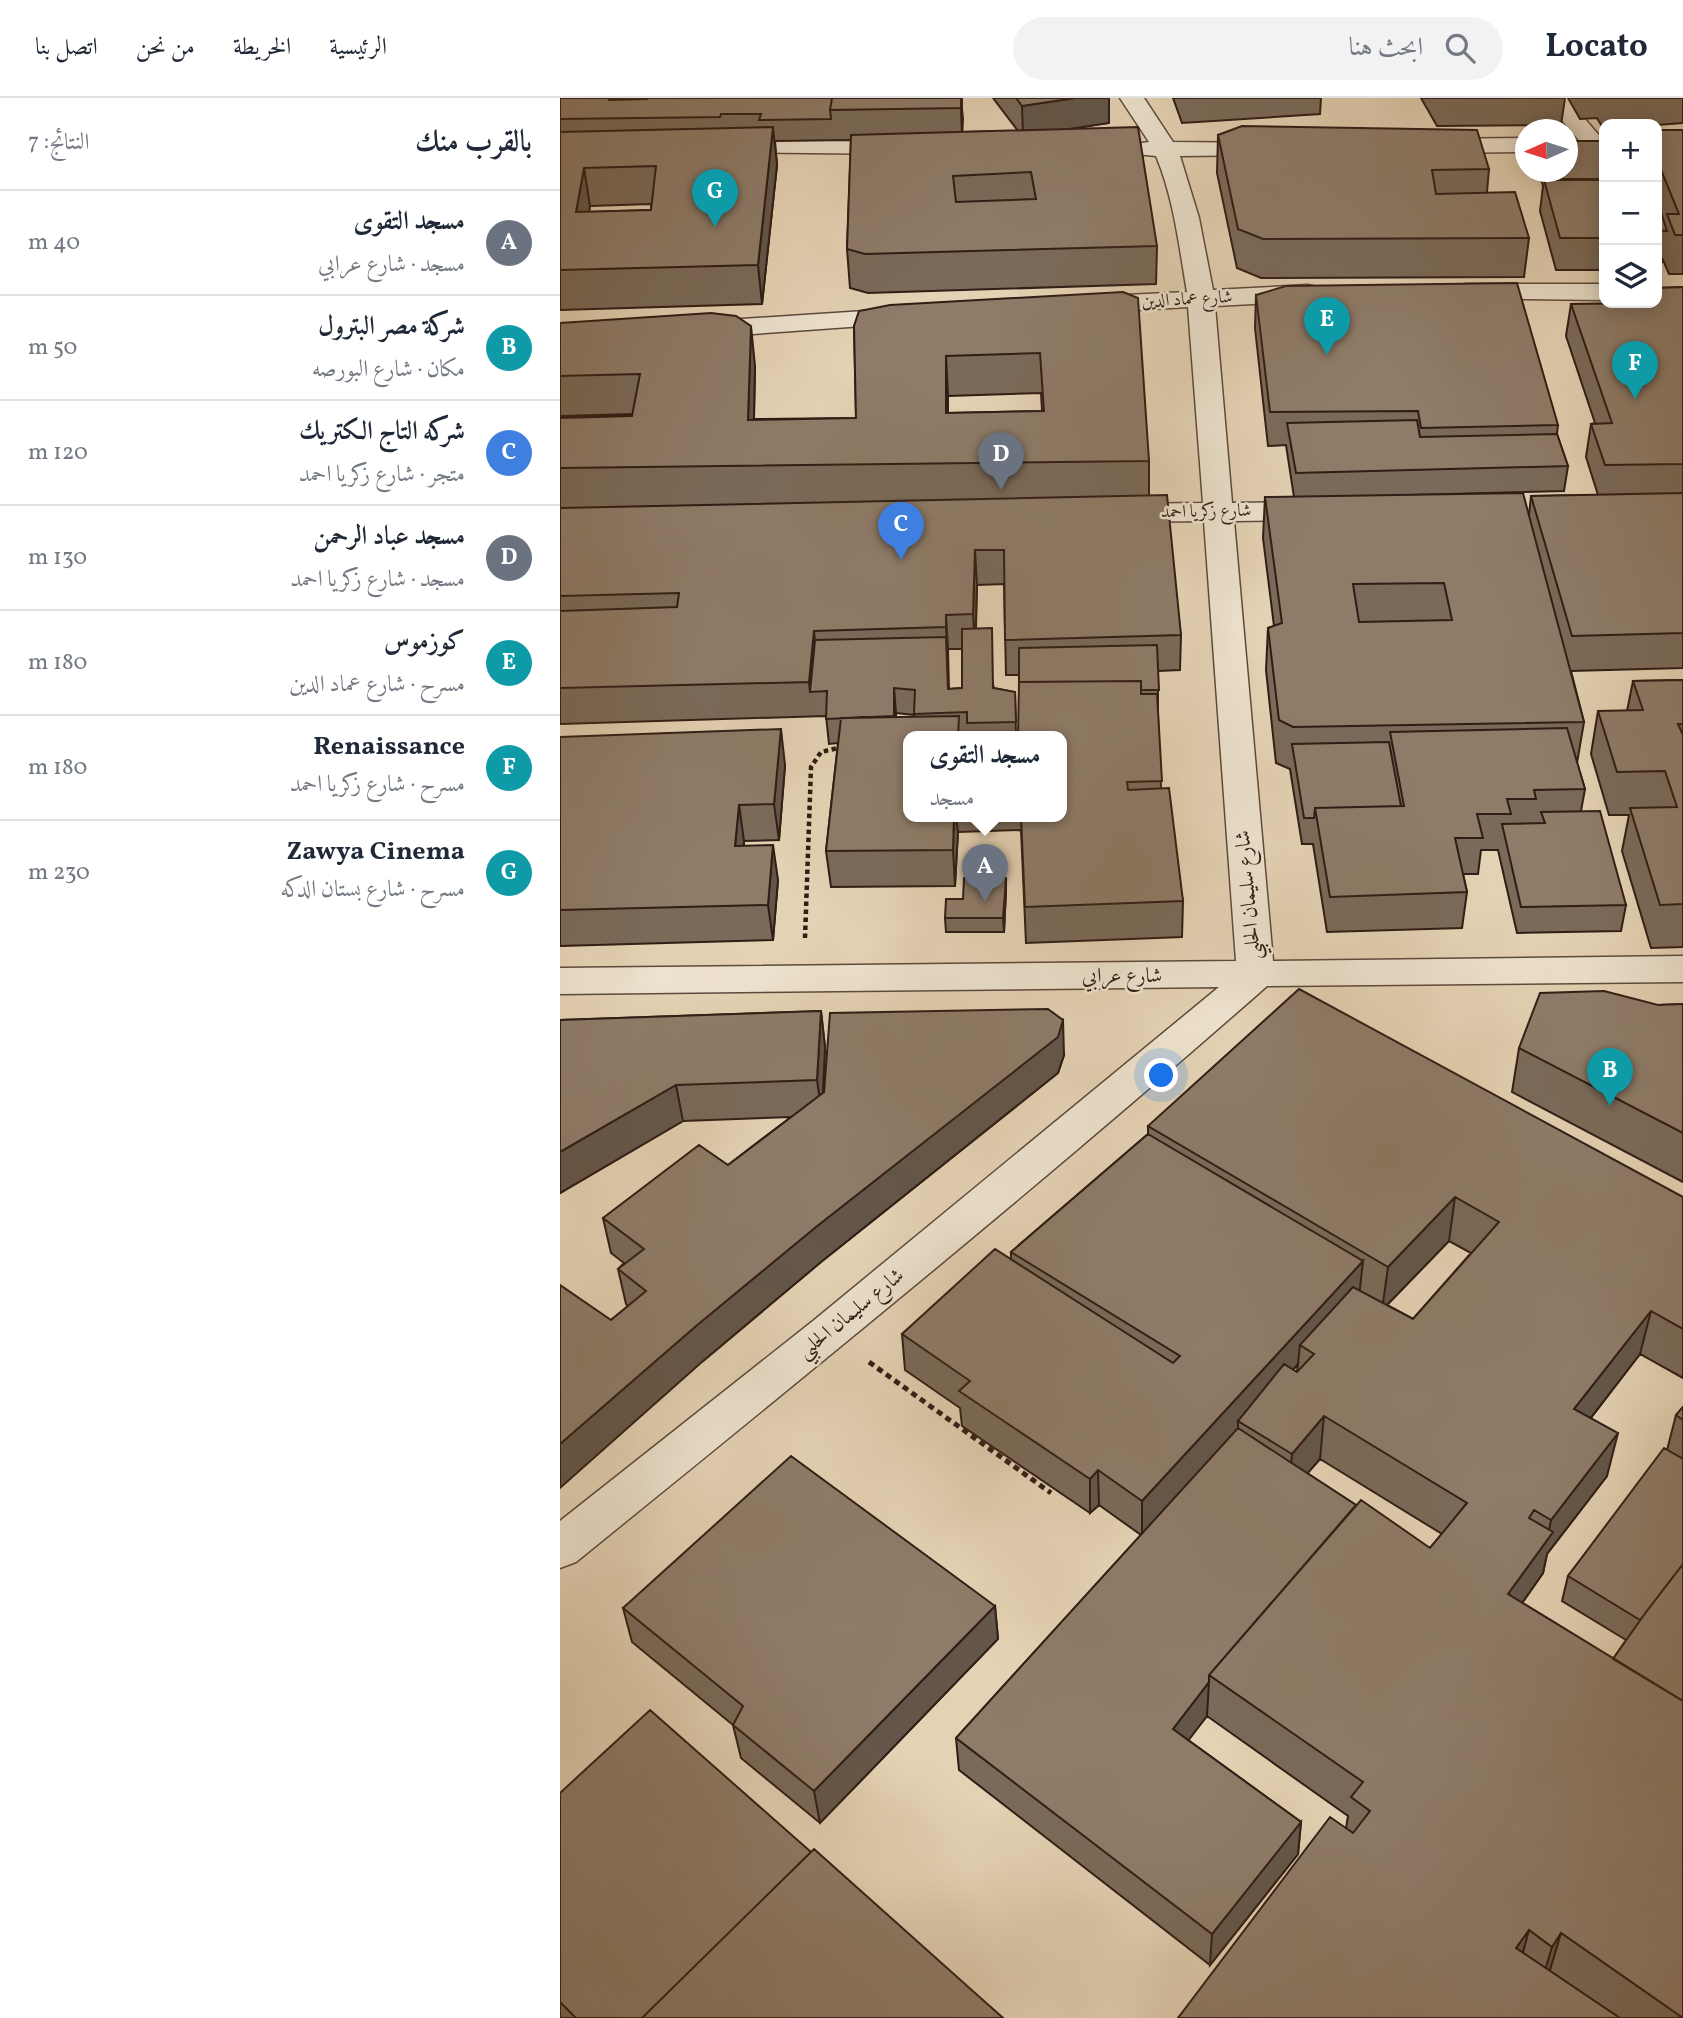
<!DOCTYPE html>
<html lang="ar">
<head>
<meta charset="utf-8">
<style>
  :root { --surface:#fff; --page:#f2f2f3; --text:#1f2937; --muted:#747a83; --line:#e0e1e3; --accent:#ea580c }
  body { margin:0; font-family:Vollkorn,Amiri,serif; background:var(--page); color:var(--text); direction:rtl }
  .controls { position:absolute; right:21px; top:21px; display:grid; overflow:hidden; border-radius:14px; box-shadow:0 4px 18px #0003 }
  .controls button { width:63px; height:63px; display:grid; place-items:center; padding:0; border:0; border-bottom:2px solid var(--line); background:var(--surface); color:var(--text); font:35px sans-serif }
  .compass { position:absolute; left:955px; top:21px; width:63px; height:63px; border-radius:50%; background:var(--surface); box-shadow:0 4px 18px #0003; rotate:267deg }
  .you { position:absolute; left:602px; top:978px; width:24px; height:24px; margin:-18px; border:5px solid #fff; border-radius:50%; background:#1a73e8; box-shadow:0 0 0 10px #1a73e833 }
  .badge { display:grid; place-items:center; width:46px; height:46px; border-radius:50%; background:var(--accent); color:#fff; font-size:23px; font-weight:700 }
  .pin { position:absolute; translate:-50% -58px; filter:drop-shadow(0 2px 4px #0008) }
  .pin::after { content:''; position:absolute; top:37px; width:24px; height:21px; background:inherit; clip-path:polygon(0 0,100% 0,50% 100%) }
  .popup { position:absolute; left:343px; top:633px; width:164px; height:91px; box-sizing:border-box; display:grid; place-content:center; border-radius:14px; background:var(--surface); filter:drop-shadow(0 2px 5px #0005); font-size:23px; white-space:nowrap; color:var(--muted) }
  .popup b { font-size:26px; color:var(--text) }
  .popup::after { content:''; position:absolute; left:50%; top:100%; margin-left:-14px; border:14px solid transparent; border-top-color:var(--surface) }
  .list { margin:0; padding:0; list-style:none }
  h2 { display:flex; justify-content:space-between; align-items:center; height:91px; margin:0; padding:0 28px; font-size:30px }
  h2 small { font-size:23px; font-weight:400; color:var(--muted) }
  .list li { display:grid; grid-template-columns:46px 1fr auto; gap:21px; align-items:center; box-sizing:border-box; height:105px; padding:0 28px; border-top:2px solid var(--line) }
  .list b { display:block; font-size:26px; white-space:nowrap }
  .list p { margin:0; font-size:23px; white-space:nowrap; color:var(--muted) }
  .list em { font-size:23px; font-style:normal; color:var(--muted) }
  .icon { flex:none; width:38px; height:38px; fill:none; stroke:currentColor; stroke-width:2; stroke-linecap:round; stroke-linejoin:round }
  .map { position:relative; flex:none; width:1123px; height:1920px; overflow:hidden; direction:ltr }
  header { display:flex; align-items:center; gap:42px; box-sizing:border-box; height:98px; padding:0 35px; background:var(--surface); border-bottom:2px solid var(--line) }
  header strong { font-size:33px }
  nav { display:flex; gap:38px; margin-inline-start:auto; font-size:24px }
  .search { width:490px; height:63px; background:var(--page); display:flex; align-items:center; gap:18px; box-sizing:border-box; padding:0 24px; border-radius:38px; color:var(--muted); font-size:26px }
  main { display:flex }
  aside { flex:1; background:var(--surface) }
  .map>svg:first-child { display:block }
</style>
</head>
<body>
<header>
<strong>Locato</strong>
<div class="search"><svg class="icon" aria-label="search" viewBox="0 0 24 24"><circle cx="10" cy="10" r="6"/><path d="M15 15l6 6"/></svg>ابحث هنا</div>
<nav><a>الرئيسية</a><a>الخريطة</a><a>من نحن</a><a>اتصل بنا</a></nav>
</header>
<main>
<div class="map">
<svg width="1123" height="1920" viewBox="0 0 1123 1920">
  <rect width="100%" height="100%" fill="#e4d2b4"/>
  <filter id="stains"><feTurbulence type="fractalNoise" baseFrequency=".00286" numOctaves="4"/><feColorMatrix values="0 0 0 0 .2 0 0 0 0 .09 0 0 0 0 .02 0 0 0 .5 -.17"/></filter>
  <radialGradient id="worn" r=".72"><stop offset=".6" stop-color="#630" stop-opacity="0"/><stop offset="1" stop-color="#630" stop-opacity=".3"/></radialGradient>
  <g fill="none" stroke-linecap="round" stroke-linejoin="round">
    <!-- minor casing -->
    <g stroke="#5d4a3d" stroke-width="3">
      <path id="minor" d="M560,0H584L613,44L719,45L723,50L719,55L711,57L620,58L639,120L653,192L748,187L757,189L761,195L757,201L748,203L655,208L672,405L757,404L767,407L772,413L767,419L757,422L674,423L713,863L1123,858V884L707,888C482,1086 249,1275 16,1464L0,1470V1423L253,1223L659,889L0,896V870L676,863L644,423L558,424L547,421L543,415L547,409L558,406L643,405L628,209L525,215L516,213L512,207L516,201L525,199L627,194C619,148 614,101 596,58L575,56L571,51L575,46L589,44Z
        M983,0H1007L1043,42V52H1027Z
        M965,40V54L870,55L862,53L858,48L862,43L870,41Z
        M163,42H344L352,44L356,49L352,54L344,56L155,54L151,49L155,44Z
        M906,186H1044V202L897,200L893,194L897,188Z
        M350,210L359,212L363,218L359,224L137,240L128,238L124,232L128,226L137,224Z"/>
    </g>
    <!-- path-far1 -->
    <path stroke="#301d15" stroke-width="4.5" stroke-dasharray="4.5 3.5" stroke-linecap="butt" d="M245,840L251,669L261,654L282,649"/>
    <!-- path -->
    <path stroke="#301d15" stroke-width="5" stroke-dasharray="6 4.5" stroke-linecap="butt" d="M309,1264L491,1395"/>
    <!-- minor -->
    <use href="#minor" fill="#ede2ce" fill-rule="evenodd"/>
  </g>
  <!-- wall -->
  <path fill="#7a6a59" stroke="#301d15" stroke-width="2" fill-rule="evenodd" d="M0,0H402V34L458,33L433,0H549V25L510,31L597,148L596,186L308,195L290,190L287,151L291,42L215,43L217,67L202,206L0,212ZM91,106V112L29,114L30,108Z
    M613,0H761L760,16L622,25Z
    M861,0H1005L1001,27L877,28Z
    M1008,0H1123V25L1097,27L1044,26V30H1043L1037,20L1020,21Z
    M1097,32H1123V176H1109L1102,160V164H1097Z
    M658,37L929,71L927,94L969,140L964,179L701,180L677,170L657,75Z
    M1044,43V172H996L980,113L983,88L979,74H1007Z
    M1123,189V570L1011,573L1024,624L1017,665L1025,691L1021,713L1066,807L1061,833L957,835L938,752H921L918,776H903L907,794L902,830L767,834L753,746H742L730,671L716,665L706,572L708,530L714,528L703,440L705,399H734L726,347L708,348L695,230L696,197L998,327L997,336L1008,368L1004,393L851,397L969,417L971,398L1038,397L1026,359L1031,326L1035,325L1006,238L1011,206L1097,205V190Z
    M563,194L589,363V398L621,537L620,572L598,573V617L601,691L623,803L622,839L466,845L461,732L398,734L395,788L271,789L266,753L278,645L269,646L266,618L0,626V320L72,318L73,316L0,318V225L195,268L194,321L296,320L294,228ZM481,295L482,313L388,315V298ZM444,486L446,577H459L502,638V718H348V638H456L455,594L434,590L416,530L417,487ZM388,551H402V590L389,591ZM336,615L354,617V619H336Z
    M1123,582V849L1091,850L1062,753L1069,717H1049L1031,656L1038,613H1067L1073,583Z
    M0,639L225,667L219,742L184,743V748L218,782L213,842L0,848Z
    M446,793L444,834H386L385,820L403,801Z
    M1123,906V1084L952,994L959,950L1098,907Z
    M261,913L265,949L263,995L504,957L498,975L261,1164L143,1263L51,1222L68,1208L66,1206L58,1171L64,1165L51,1155L43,1120L168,1067L231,1019L123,1023L0,1095V922Z
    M588,1028L1123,1099V1280L1080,1256L1031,1320L1047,1378L987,1456L983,1475L962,1505L1053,1561L1066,1542L1002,1503L1008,1478L1107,1352L1116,1317L1123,1309V1920H618L786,1730L788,1718L647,1618L628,1642L741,1724L738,1756L650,1867L399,1672L396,1640L581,1437L539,1407L530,1415L402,1328L400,1310L345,1272L342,1236L451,1161V1154L588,1036ZM889,1143L911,1155L853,1221L827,1207ZM738,1266L737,1273V1274L733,1272ZM760,1361L882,1436L870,1450L796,1407L747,1375Z
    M435,1508L438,1541L260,1725L181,1660L173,1627L72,1544L63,1510Z
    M0,1695L251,1754L443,1920H0Z"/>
  <!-- shaded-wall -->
  <path fill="#635649" stroke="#301d15" stroke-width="2" d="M401,0L403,21L402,41L401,10Z
    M515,0H549V25L463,38L462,8Z
    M213,29L217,67L202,206L198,167Z
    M24,70L30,108L23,153L16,114Z
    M191,228L195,268L193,362L188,322Z
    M386,258L388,298V356L386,315Z
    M415,452L417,487L415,550L413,516Z
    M386,517L388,551V564L386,529Z
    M254,533L257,567L250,594L249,584Z
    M334,590L336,615V643L334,618Z
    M221,631L225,667L219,742L214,706Z
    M179,707L184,743L181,783L175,748Z
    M394,718H396L398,734L395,788L393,752Z
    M213,747L218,782L213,842L208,807Z
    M446,780V793L444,834L443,820Z
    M261,913L265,949L262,1018L257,982Z
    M503,922L504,957L498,975L261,1164L143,1263L0,1390V1346L136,1228Z
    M116,987L123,1023L0,1095V1054Z
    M895,1099L889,1143L822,1212L828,1169Z
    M803,1163L799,1199L740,1247L738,1266L683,1326L678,1323V1332L582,1437V1403Z
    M1091,1213L1080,1256L1005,1353L1014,1311Z
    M764,1318L760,1361L728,1398L732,1356Z
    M1058,1335L1047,1378L987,1456L983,1475L939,1538L948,1496L987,1442L991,1422Z
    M538,1372L539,1407L530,1415V1381Z
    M435,1508L438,1541L260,1725L254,1693Z
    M649,1584L647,1618L612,1664L613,1631Z
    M741,1724L738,1756L650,1867L652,1836Z
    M969,1832L959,1869L956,1850Z
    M1001,1835L990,1872L981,1886L992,1849Z"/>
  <!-- building -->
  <path fill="#8e7b68" stroke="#301d15" stroke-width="2" fill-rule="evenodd" d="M0,0H50L49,2L87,1V0H272L270,12L271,21L199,22L201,16H161L160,19L0,21Z
    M272,0H401V10L270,12Z
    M456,0H515L462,8Z
    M682,28L917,32L929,71L872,72L876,96L955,94L969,140L703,141L678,131L658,37Z
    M213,29L198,167L0,172V34ZM96,68L91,112L16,114L24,70Z
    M578,29L597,148L305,156L287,151L291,37ZM471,74L476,101L396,104L393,78Z
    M1097,32H1123V137H1115L1107,116H1119L1097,62Z
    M1007,43H1044V81H991L988,74H1007Z
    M984,82H1044V140H1000Z
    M1097,102L1107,133L1097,132Z
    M957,185L998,327L861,330L858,313L710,314L696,197L726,188Z
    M1123,189V366L1045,367L1031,326L1052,325L1011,206L1097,205V190Z
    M563,194L578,200L589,363L0,370V320L72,318L80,276L0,278V225L151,215L176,218L191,228L188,322L296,320L294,228L299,213L330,207ZM480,255L484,313L386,315V258Z
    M857,322L860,339L997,336L1008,368L736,375L727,325Z
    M963,395L1024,624L733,629L719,622L708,530L722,525L705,399ZM884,485L892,522L799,524L793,486Z
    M1123,395V535L1012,538L971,398Z
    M607,397L621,537L445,542L444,452H415L413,516L386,517V529L254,533L249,584L0,590V513L117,509L119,495L0,498V410Z
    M432,530L433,590L455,594L456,624L407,625V614L354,616L355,592L334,590V618L266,621L267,593L250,594L255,542L386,539L388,591L402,590V531Z
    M597,547L599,592H581V583L459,584V550Z
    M1123,582V626H1118L1123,637V806L1100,807L1070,710L1117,709L1105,673L1057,674L1038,613L1083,612L1073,583Z
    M581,583V596H597L602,683L567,684L568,692L609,690L623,803L465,809L461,718H502V638H458L459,584Z
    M399,618L398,638H348V718H394L393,752L266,753L281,620Z
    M1007,630L1025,691L974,692L976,701H947L951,716H917L923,740H895L907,794L770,799L755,710L844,708L830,634Z
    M221,631L214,706L179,707L175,748L213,747L208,807L0,812V639Z
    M829,644L841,708L755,710L754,720H744L732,646Z
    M1040,713L1066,807L961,809L942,726L985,725L981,714Z
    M404,780H446L443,820H385L386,801H403Z
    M739,891L1123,1099V1231L1091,1213L1014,1311L1058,1335L991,1422L974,1412L969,1420L993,1434L948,1496L1123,1603V1920L1001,1835L992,1849L969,1832L956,1850L1060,1920H618L770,1719L793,1735L810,1713L791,1699L803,1684L649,1577L801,1402L870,1450L907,1405L764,1318L732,1356L678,1323L724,1266L737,1274L754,1256L740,1247L793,1189L853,1221L939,1124L895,1099L828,1169L588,1028Z
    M1044,893L1098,907L1123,906V1035L959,950L980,895Z
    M488,911L503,922L498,939L256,1129L136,1228L0,1346V1187L51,1222L86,1193L58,1171L84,1151L43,1120L139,1047L168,1067L264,994L270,915Z
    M261,913L257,982L116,987L0,1054V922Z
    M588,1036L803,1163L582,1403L538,1372L530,1381L399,1293L410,1283L342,1236L435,1151L613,1265L620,1258L451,1154Z
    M1123,1309V1322L1116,1317Z
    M678,1330L796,1407L649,1577V1584L613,1631L741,1724L652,1836L396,1640Z
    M1104,1350L1123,1361V1466L1080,1522L1008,1478Z
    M231,1358L435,1508L254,1693L173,1627L183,1608L63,1510Z
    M1123,1466V1603L1053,1561L1086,1514Z
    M90,1612L251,1754L82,1920H16L0,1904V1695Z
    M254,1751L443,1920H82Z"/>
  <g text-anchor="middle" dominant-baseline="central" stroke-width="5" stroke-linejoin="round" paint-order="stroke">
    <!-- far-street labels -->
    <g font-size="18" fill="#301d15" stroke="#ede2ce">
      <text transform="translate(627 202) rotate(-3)">شارع عماد الدين</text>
      <text transform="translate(646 414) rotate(-1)">شارع زكريا احمد</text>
    </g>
    <!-- street labels -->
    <g font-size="21" fill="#301d15" stroke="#ede2ce">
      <text transform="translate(689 797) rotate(-95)">شارع سليمان الحلبي</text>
      <text x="562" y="878">شارع عرابي</text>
      <text transform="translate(291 1216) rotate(-39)">شارع سليمان الحلبي</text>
    </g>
  </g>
  <rect width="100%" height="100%" filter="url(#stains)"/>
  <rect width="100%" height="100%" fill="url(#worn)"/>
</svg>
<div class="controls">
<button>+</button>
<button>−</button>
<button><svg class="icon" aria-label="layers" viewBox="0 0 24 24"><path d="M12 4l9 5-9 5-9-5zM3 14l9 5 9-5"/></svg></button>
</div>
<svg class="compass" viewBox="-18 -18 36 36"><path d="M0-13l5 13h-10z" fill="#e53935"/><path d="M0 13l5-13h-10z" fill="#747a83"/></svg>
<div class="you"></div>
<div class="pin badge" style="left:425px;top:804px;background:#6b7280">A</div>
<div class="popup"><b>مسجد التقوى</b>مسجد</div>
<div class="pin badge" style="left:1050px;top:1008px;background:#0f9aa8">B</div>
<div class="pin badge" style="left:341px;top:462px;background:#3f7fe0">C</div>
<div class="pin badge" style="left:441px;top:392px;background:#6b7280">D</div>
<div class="pin badge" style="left:767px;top:257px;background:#0f9aa8">E</div>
<div class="pin badge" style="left:1075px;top:301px;background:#0f9aa8">F</div>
<div class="pin badge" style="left:155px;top:129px;background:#0f9aa8">G</div>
</div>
<aside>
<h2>بالقرب منك<small>النتائج: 7</small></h2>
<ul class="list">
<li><span class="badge" style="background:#6b7280">A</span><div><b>مسجد التقوى</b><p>مسجد · شارع عرابي</p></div><em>40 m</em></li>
<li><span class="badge" style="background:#0f9aa8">B</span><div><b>شركة مصر البترول</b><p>مكان · شارع البورصه</p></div><em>50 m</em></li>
<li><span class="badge" style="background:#3f7fe0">C</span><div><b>شركه التاج الكتريك</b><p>متجر · شارع زكريا احمد</p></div><em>120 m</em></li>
<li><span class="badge" style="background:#6b7280">D</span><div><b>مسجد عباد الرحمن</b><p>مسجد · شارع زكريا احمد</p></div><em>130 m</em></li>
<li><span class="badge" style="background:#0f9aa8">E</span><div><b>كوزموس</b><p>مسرح · شارع عماد الدين</p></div><em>180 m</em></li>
<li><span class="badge" style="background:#0f9aa8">F</span><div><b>Renaissance</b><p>مسرح · شارع زكريا احمد</p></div><em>180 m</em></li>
<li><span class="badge" style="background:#0f9aa8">G</span><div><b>Zawya Cinema</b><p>مسرح · شارع بستان الدكه</p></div><em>230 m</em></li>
</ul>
</aside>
</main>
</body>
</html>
